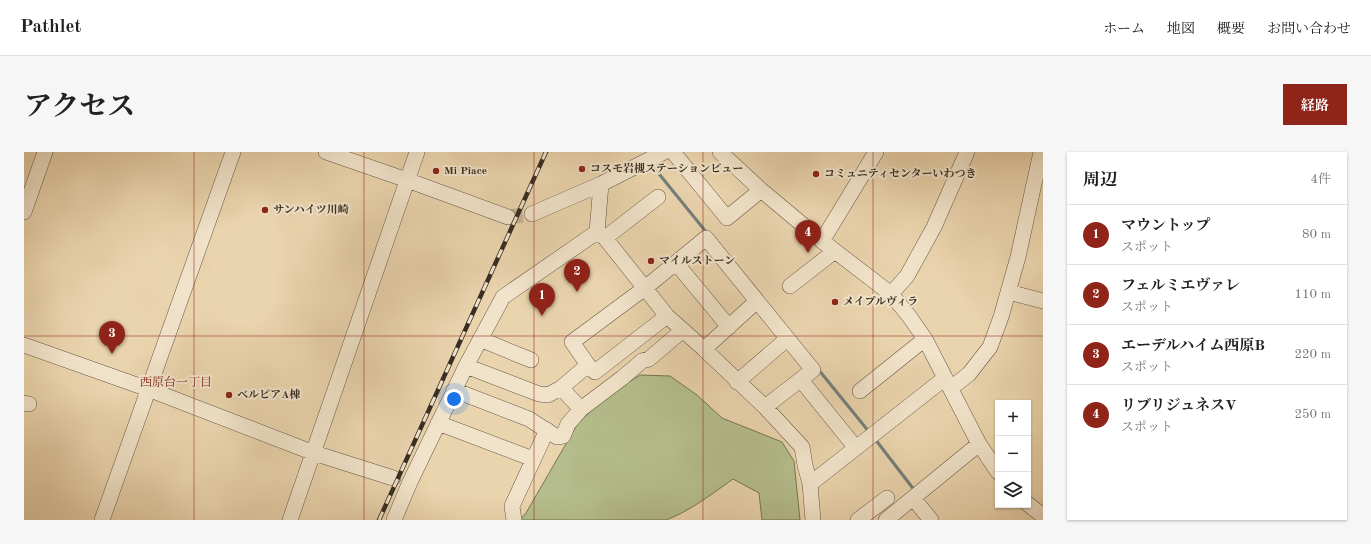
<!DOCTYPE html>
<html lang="ja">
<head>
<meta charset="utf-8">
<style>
  :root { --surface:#fff; --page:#f6f6f6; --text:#222; --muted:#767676; --line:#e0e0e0; --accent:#8f2418 }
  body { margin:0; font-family:"Old Standard TT","Noto Serif JP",serif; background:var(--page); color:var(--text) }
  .controls { position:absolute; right:12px; bottom:12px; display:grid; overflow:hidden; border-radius:0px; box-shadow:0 1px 3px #0004 }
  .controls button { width:36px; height:36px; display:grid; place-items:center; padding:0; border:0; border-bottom:1px solid var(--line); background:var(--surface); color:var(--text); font:20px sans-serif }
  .you { position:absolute; left:430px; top:247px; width:14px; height:14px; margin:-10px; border:3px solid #fff; border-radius:50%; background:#1a73e8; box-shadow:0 0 0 6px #1a73e833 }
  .badge { display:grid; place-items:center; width:26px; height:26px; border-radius:50%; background:var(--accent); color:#fff; font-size:13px; font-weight:700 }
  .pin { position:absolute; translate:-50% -33px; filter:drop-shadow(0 1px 2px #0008) }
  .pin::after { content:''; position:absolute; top:21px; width:14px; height:12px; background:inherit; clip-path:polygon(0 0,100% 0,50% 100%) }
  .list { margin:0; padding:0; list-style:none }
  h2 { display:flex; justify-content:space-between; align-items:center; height:52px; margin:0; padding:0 16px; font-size:17px }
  h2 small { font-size:13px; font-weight:400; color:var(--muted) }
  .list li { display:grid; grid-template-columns:26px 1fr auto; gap:12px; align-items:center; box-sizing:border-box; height:60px; padding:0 16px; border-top:1px solid var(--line) }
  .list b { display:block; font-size:15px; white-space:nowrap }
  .list p { margin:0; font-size:13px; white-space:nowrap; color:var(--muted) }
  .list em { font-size:13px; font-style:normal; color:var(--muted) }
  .icon { flex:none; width:22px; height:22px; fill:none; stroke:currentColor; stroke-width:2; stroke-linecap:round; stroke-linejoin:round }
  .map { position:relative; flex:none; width:1019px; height:368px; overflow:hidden; border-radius:0px }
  header { display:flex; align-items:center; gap:24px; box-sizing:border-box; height:56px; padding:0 20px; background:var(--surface); border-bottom:1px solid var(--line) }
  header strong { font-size:19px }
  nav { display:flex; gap:22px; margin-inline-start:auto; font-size:14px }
  .intro { display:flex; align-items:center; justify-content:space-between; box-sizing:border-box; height:96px; padding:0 24px }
  h1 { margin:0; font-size:28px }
  .button { padding:10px 18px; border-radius:0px; background:var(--accent); color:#fff; font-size:14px; font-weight:700 }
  main { display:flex; gap:24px; padding:0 24px }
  aside { flex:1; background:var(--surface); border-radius:0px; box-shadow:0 1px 3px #0004 }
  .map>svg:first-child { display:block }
</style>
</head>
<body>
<header>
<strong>Pathlet</strong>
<nav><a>ホーム</a><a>地図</a><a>概要</a><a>お問い合わせ</a></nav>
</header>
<div class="intro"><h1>アクセス</h1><a class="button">経路</a></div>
<main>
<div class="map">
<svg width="1019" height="368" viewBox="0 0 1019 368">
  <rect width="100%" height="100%" fill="#ead4ad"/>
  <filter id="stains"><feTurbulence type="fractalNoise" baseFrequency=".005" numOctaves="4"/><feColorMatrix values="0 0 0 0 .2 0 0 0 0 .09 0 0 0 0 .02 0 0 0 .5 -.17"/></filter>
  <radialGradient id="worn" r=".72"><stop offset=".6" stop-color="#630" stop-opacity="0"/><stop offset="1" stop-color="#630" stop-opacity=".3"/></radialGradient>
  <!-- green -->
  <path fill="#b4bd8b" stroke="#767657" d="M616,223L646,224L673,243L698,266L758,290L770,309L776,368H738L735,341L709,327C688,342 666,359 642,368H496L502,361L554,271L584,243Z"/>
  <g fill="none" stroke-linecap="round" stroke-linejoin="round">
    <!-- stream -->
    <path stroke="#747f7b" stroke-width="3" d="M627,12L683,81
      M794,217L846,281
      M851,287L891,339"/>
    <!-- minor-tunnel -->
    <path stroke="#c6b391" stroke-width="15" stroke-dasharray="15 8" stroke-linecap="butt" d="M484,65L508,62"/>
    <!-- minor casing -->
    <g stroke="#645846" stroke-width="16">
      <path id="minor" d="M302,0L383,28L484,65
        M649,0L703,66L737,38
        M696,0L737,38L798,89L867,142L885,164L901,187L955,292L974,320
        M577,32L573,80L581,86L643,164L680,197L741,255L778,295L781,313L786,332L789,368
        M0,60L21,0
        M508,62L577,32L640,0
        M581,86L634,45
        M798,89L852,0
        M652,111L705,175
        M766,134L811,99
        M984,140L1019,149
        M867,142L883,124L910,75L943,0
        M643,164L571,220L564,213L548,190L621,136L682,86L789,218L741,255
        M456,187L507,208
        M0,193L124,237L290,301L369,326
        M680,197L733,149
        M442,214L515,242L524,243L537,236L564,213
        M777,228L832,296
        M713,230L763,187
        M927,236L945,222L966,195L977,165L994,105L1017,0
        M430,238L505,267L533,285L539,284L544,272L557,257L537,236
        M836,239L901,187
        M0,251L5,252
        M557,257L598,226L618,209L625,207L659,178
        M414,271L509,307
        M786,332L921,226
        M889,346L907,368
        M1004,352L1019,364
        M78,368L209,0
        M266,368L393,0
        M370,368L386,330L442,214L479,145L573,80
        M490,368L488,354L523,278
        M834,368L863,346
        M862,368L955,292"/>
    </g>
    <!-- minor -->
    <use href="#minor" stroke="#f1e3ca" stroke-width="15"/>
    <!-- rail casing -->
    <g stroke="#372e23" stroke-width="4.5">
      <path id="rail" d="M355,368L522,0"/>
    </g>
    <!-- rail -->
    <use href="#rail" stroke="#f1e3ca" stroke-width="3" stroke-dasharray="9" stroke-linecap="butt"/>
  </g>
  <!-- grid -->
  <path fill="none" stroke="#8f2418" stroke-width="1" stroke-opacity="0.55" d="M170,0V368M340,0V368M510,0V368M679,0V368M849,0V368M0,184H1019"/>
  <!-- markers -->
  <g fill="#8f2418" stroke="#f1e3ca" stroke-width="1.5">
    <circle cx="558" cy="17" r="4"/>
    <circle cx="412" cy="19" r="4"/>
    <circle cx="792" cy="22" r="4"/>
    <circle cx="241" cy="58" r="4"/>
    <circle cx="627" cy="109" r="4"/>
    <circle cx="811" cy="150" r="4"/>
    <circle cx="205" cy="243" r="4"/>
  </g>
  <g text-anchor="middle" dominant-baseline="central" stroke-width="4" stroke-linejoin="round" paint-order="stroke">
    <!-- poi labels -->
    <g font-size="11" font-weight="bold" fill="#372e23" stroke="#f1e3ca" text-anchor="start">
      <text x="566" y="17">コスモ岩槻ステーションビュー</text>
      <text x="420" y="19">Mi Piace</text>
      <text x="800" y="22">コミュニティセンターいわつき</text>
      <text x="249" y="58">サンハイツ川崎</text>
      <text x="635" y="109">マイルストーン</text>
      <text x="819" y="150">メイプルヴィラ</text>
      <text x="213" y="243">ベルピアA棟</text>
    </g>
    <!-- neighbourhood labels -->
    <g font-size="12" fill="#7a1f14" stroke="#f1e3ca">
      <text x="152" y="231">西原台一丁目</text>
    </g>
  </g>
  <rect width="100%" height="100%" filter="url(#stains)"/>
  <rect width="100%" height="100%" fill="url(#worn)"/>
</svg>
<div class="controls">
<button>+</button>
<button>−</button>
<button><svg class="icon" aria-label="layers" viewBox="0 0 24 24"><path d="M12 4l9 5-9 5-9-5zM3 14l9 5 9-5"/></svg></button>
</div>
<div class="you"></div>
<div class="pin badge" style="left:518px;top:164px">1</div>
<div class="pin badge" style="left:553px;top:140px">2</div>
<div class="pin badge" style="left:88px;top:202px">3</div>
<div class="pin badge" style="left:784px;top:101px">4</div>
</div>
<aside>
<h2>周辺<small>4件</small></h2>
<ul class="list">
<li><span class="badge">1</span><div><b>マウントップ</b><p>スポット</p></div><em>80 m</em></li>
<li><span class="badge">2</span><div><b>フェルミエヴァレ</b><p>スポット</p></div><em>110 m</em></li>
<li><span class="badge">3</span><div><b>エーデルハイム西原B</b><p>スポット</p></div><em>220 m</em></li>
<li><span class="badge">4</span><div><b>リブリジュネスV</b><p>スポット</p></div><em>250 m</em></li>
</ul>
</aside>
</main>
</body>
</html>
